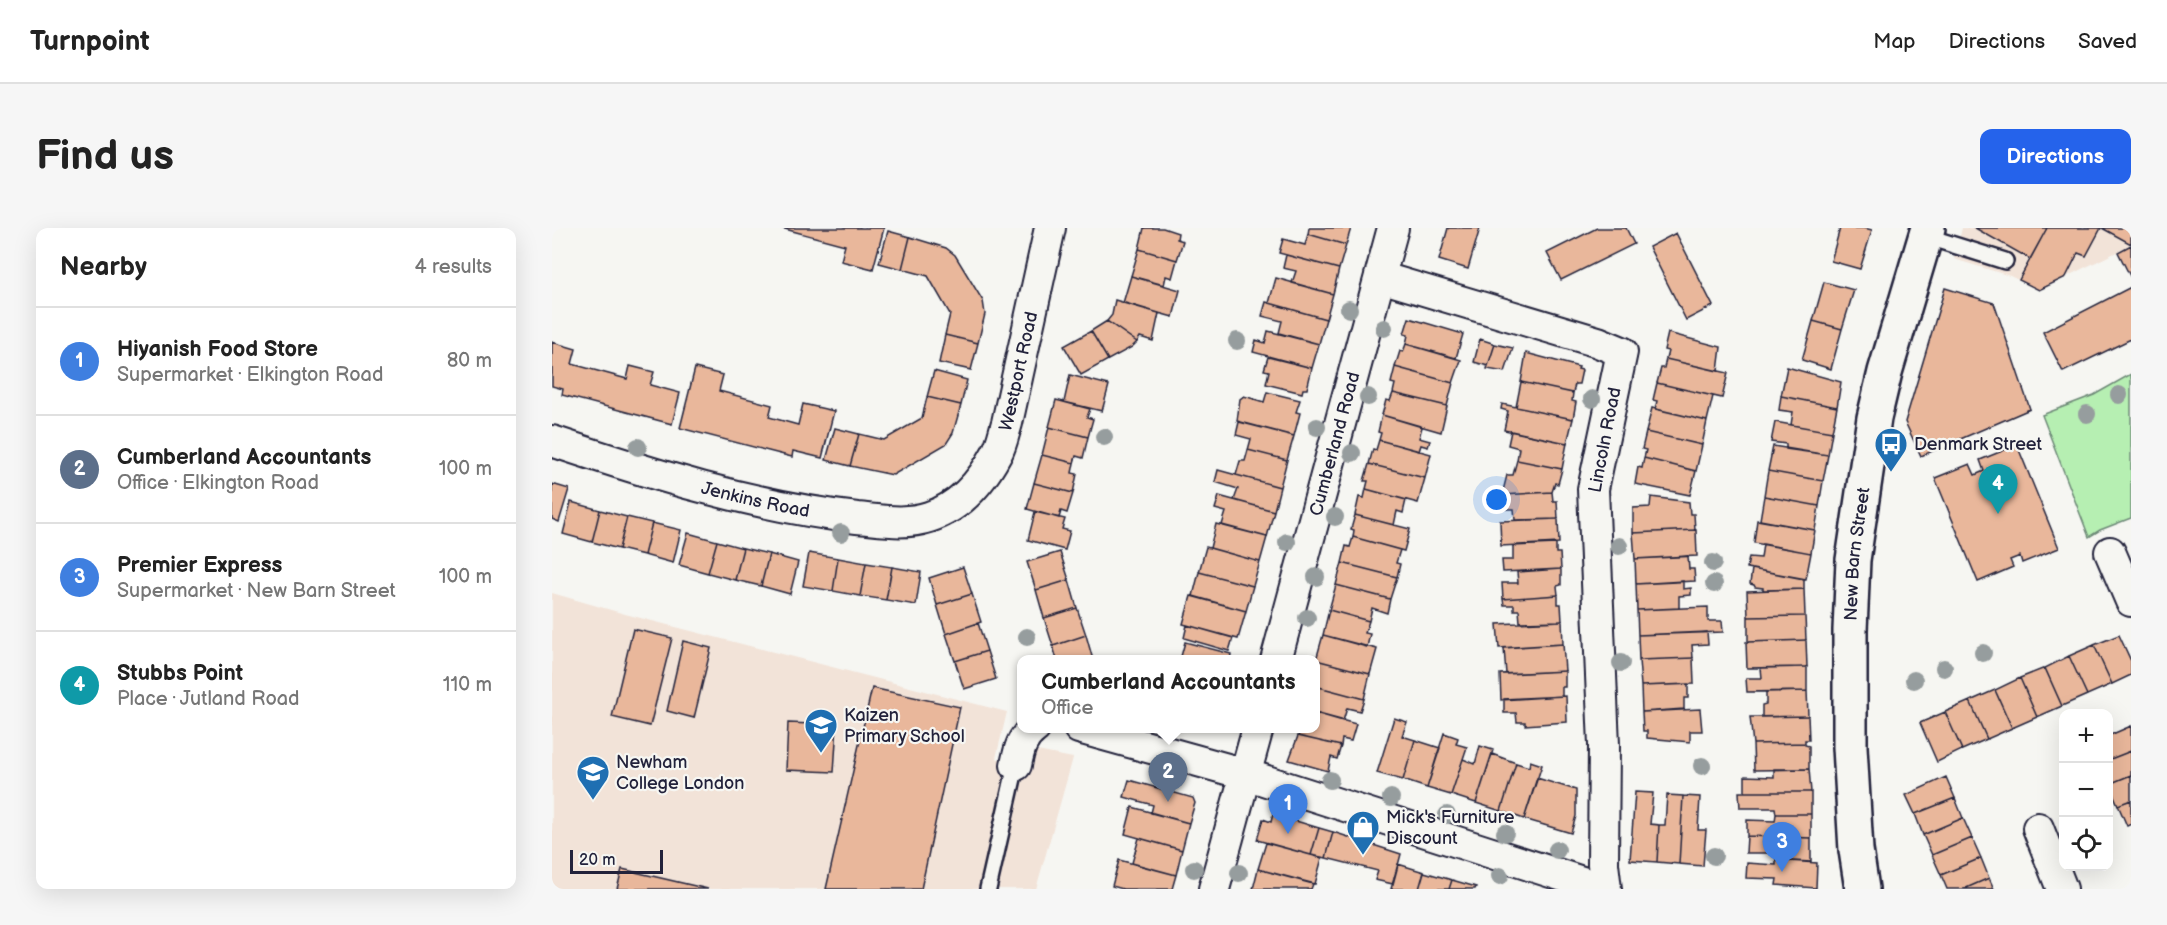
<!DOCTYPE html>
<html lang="en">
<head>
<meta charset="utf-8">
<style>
  :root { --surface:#fff; --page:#f6f6f6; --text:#222; --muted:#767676; --line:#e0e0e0; --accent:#2563eb }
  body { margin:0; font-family:"Balsamiq Sans",sans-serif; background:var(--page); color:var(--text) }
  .controls { position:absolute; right:18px; bottom:18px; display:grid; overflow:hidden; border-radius:12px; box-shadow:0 6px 24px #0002 }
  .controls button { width:54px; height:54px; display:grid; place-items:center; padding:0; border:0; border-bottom:2px solid var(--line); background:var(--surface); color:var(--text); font:30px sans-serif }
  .scale { position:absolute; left:18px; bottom:15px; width:93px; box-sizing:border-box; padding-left:6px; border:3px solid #22223b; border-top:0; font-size:16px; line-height:21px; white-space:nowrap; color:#22223b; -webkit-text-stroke:4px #f6f6f2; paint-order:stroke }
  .you { position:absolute; left:945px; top:272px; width:21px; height:21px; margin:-15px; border:4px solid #fff; border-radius:50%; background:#1a73e8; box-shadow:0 0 0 9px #1a73e833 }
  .badge { display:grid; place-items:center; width:39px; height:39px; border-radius:50%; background:var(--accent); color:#fff; font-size:20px; font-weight:700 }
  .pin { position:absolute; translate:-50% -50px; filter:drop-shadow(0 2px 3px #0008) }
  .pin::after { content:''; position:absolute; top:32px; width:21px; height:18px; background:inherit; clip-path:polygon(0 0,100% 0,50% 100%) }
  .popup { position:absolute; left:465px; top:427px; width:303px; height:78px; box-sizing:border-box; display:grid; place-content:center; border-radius:12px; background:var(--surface); filter:drop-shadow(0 2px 4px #0005); font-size:20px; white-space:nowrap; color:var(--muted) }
  .popup b { font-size:22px; color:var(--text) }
  .popup::after { content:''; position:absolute; left:50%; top:100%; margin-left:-12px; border:12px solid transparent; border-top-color:var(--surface) }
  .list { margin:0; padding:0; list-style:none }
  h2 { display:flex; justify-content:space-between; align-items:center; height:78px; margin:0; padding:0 24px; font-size:26px }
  h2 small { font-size:20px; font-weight:400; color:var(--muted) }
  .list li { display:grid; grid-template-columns:39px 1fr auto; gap:18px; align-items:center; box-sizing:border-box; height:108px; padding:0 24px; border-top:2px solid var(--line) }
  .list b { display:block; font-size:22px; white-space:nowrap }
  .list p { margin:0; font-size:20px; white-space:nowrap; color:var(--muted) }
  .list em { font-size:20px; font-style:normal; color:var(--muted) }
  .icon { flex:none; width:33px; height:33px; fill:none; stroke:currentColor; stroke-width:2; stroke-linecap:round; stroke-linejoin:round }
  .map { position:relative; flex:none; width:1579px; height:661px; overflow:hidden; border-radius:12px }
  header { display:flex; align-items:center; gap:36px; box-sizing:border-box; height:84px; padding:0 30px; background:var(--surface); border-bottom:2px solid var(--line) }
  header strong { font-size:28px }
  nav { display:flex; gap:33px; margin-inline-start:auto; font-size:21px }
  .intro { display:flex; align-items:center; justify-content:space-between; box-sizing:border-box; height:144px; padding:0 36px }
  h1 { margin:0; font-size:42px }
  .button { padding:15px 27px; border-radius:12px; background:var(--accent); color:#fff; font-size:21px; font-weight:700 }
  main { display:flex; gap:36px; padding:0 36px }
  aside { flex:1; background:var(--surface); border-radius:12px; box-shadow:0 6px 24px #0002 }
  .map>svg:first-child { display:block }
</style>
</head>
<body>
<header>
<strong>Turnpoint</strong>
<nav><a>Map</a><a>Directions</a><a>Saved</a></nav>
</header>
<div class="intro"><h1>Find us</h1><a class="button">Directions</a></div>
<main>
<aside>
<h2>Nearby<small>4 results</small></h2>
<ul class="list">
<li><span class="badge" style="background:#3f7fe0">1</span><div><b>Hiyanish Food Store</b><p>Supermarket · Elkington Road</p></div><em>80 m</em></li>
<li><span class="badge" style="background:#5c6f8a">2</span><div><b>Cumberland Accountants</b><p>Office · Elkington Road</p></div><em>100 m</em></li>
<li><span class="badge" style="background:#3f7fe0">3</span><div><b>Premier Express</b><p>Supermarket · New Barn Street</p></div><em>100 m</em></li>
<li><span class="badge" style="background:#0f9aa8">4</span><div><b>Stubbs Point</b><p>Place · Jutland Road</p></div><em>110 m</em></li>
</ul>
</aside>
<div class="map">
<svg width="1579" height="661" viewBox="0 0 1579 661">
  <rect width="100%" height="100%" fill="#f6f6f2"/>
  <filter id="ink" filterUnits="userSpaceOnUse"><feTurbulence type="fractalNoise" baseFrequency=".0167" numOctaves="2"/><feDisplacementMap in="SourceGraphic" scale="12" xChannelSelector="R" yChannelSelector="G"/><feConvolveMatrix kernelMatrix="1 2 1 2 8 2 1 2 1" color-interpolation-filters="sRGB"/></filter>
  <g filter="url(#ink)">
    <!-- built -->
    <path fill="#f2e3d8" d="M1410,0H1579V17L1487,62L1458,48L1402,31Z
      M0,365L73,386L455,484L444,530L473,539L477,528L485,523L521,530L484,661H0Z"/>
    <!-- green -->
    <path fill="#b6efb2" stroke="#6c8876" stroke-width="1.5" d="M1579,146V290L1548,302L1537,309L1490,187L1542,167Z"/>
    <!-- building -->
    <path fill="#e9b79b" stroke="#22223b" stroke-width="1.5" d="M229,0H332L321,41L289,33L293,17Z
      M592,0H611L626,5L625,11L631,13L625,32L587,21Z
      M757,0H799L794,17L756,6Z
      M896,0H928L916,41L887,32Z
      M1045,0H1074L1082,16L1009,52L995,25Z
      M1288,0H1312L1320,2L1308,41L1279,33Z
      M1423,0H1495L1478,31Z
      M1495,0H1549L1534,28L1526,25L1514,49L1487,62L1467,52Z
      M1550,0H1579V16Z
      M336,3L358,9L350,41L327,35Z
      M1124,5L1161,78L1134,92L1097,19Z
      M756,6L794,17L787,41L727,25L731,11L753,17Z
      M358,9L394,20L403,27L431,73L433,86L426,115L393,107L398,86L376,48L350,41Z
      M1579,17V50L1566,24Z
      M587,21L625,32L620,50L614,48L612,57L579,48Z
      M734,27L787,41L781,66L740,55L744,43L731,40Z
      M579,48L628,62L621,89L571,75Z
      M724,50L781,66L774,91L717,75Z
      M1272,54L1302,62L1290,101L1261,93Z
      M1579,59V111L1511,144L1491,104Z
      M1393,60L1442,75L1478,181L1369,228L1353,194Z
      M563,72L607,85L601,113L588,109L585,114L555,93L560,87Z
      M714,74L774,91L767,116L727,105L730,93L710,88Z
      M857,90L911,106L904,130L854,116L856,107L852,106Z
      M555,93L585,114L580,119L556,132L539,103Z
      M1261,93L1290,101L1279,141L1250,132Z
      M539,103L556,132L529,147L512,118Z
      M716,103L767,116L760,140L701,124L704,112L713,115Z
      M1116,105L1169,119L1166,143L1114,131L1116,123L1112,122Z
      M393,107L426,115L419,142L387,135Z
      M928,111L943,116L936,138L922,134Z
      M0,114L24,121L20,136L75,151L78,138L102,144L98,157L128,165L120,196L10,167L11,161L0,158Z
      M854,116L909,132L901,155L843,139L848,123L851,124Z
      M943,116L961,120L953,144L935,141Z
      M974,125L1027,139L1026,141L1030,142L1027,156H1023L1021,165L969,154Z
      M716,129L760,140L755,161H751L750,165L714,156L717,143L712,142Z
      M1114,131L1176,145L1170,170L1105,155L1109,140H1112Z
      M843,139L901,155L895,178L841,165L843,156L839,155Z
      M1235,139L1289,154L1285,179L1229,168Z
      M143,140L171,147L167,163L220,177L217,189L246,197L251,176L282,183L270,230L241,223L240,229L128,200Z
      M382,143L415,152L409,177L375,169Z
      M518,147L557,157L550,183L512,174Z
      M969,154L1021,165L1020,173L1024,174L1021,191L964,179Z
      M1105,155L1161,168L1155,193L1103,181L1105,173L1101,172Z
      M715,164L748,172L744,184L748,185L742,208L685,193L688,171L692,168L712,174Z
      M841,165L895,178L889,204L830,187L834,172L838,173Z
      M1229,168L1285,179L1280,204L1239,197L1241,184L1227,182Z
      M375,169L409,177L401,205L394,216L341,247L298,238L307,206L332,212L370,190Z
      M504,172L538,181L535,189L541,191L536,209L497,199Z
      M950,176L1021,191L1015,215L952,202L956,183L949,181Z
      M1100,180L1155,193L1150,217L1094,204Z
      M830,187L870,199L867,210L878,213L876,219L869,217L867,223L827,212L829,205L826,204Z
      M687,194L742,208L735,232L696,222L699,211L684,207Z
      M1223,194L1280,204L1276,227L1234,221V216L1219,214Z
      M497,199L536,209L531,230L524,228L522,235L490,227Z
      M283,200L307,206L298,238L274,232Z
      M959,203L1015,215L1010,241L965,232L967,220L956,217Z
      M1094,204L1150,217L1144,243L1092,230L1094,222L1090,221Z
      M827,212L879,226L873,250L817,236L821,221L824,222Z
      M1465,217L1507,320L1470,335L1468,328L1458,332L1461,339L1426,354L1383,250L1418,236L1423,247L1432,243L1428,232Z
      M1221,218L1276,227L1271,253L1216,243Z
      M696,222L735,232L728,259L684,247L688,233H693Z
      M490,227L522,235L520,245L525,246L521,265L482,255Z
      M1092,230L1144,243L1138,267L1083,256L1086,239L1090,240Z
      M965,232L1010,241L1006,256L1003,255L1000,264L950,267L955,247H961Z
      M817,236L873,250L866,275L814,261L816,253H812Z
      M666,242L728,259L722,283L682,272L686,261L663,254Z
      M1216,243L1271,253L1267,278L1212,268Z
      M482,255L521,265L515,285L509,283L507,290L475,281Z
      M0,256L17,261L7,294L0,291Z
      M814,261L854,272L851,285L845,283L842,297L803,287L807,269L812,270Z
      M1000,264L1001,273H1005L1006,291L963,292L962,281H948V268L950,267Z
      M667,268L722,283L715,309L670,297L674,284L663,281Z
      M1212,268L1267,278L1263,302L1208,292Z
      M1099,269L1137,274L1138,286H1142L1143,302L1081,305V280L1098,279Z
      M19,274L48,282L40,314L11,306Z
      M48,282L75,289L67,321L40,314Z
      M483,284L513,291L510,301L518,303L513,322L476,312Z
      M803,287L858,301L852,323L801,309L802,302L799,301Z
      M75,289L100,295L92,327L67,321Z
      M1006,291L1007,315L949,318L948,293Z
      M1205,292L1263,302L1259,325L1202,315Z
      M100,295L129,302L121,335L92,327Z
      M664,296L715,309L708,334L658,320Z
      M1144,302L1145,328L1083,331L1081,305Z
      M136,305L165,313L156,345L127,337Z
      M801,309L848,322L844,335L848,336L845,349L790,335L794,318L798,319Z
      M165,313L191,320L183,352L156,345Z
      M1004,316V325H1008L1009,341L951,344L950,332H961V318Z
      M1211,316L1259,325L1254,351L1195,340L1197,329L1209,330Z
      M654,319L708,334L701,358L647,344Z
      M191,320L217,326L209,358L183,352Z
      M508,324L517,352L484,362L475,334Z
      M257,325L286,330L281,363L251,358Z
      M217,326L246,334L238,366L209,358Z
      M1136,328L1137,341H1142L1143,353L1084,356L1083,331Z
      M286,330L314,335L308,368L281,363Z
      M314,335L340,339L334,372L308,368Z
      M790,335L845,349L838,371L784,357Z
      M340,339L369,344L364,377L334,372Z
      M411,339L420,366L385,377L377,350Z
      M1009,341V357L1005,358L1006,367L951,371L950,355H966L965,344Z
      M1200,341L1252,351V361L1211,362V360L1203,359L1202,357L1198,356Z
      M647,344L701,358L694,383L641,368Z
      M517,352L525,380L492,390L484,362Z
      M1131,353V361L1139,360V367L1127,368V380L1085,382L1084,356Z
      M784,357L838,371L835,385L820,380L817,393L777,382Z
      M1252,361L1253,388L1196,389L1195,363Z
      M420,366L429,394L394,406L385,377Z
      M1006,367V376H1009L1010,393L968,394L967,382H962V377H952L951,371Z
      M639,368L694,383L686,411L631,396Z
      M1156,379V393H1170L1171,404L1086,407L1085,382Z
      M525,380L534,407L501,418L492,390Z
      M777,382L817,393L813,405L818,406L815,419L771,407Z
      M1253,388L1254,412L1196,414V389Z
      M1010,393L1011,416L947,420L945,396Z
      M426,395L435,423L403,433L394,406Z
      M635,397L681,410L677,423L632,410Z
      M81,401L120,410L98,498L60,489Z
      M1155,404L1156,416L1140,417L1141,430L1087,432L1086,407Z
      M534,407L541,432H505L501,418Z
      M771,407L825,421L818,446L764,432Z
      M1567,407L1579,433V447L1560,456L1542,417Z
      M1254,412L1255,439L1195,440L1194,414Z
      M131,413L159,420L142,490L115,483Z
      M633,414L679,426L678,432H628Z
      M1011,416L1013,443L954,446L952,420Z
      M1542,417L1560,456L1535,467L1517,428Z
      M435,423L444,451L412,461L403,433Z
      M1517,428L1535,467L1510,478L1493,440Z
      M1141,430L1142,456L1089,458L1087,432Z
      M764,432L818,446L812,471L763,458Z
      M1255,439V463L1195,464L1194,450H1210L1209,440Z
      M1493,440L1510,478L1485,489L1468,450Z
      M1013,443V459H1010V468L949,472L948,446Z
      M1468,450L1485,489L1460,500L1443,462Z
      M1136,456V470H1132V481L1090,484L1089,458Z
      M763,458L812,471L808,483L795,480L791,493L763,485Z
      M320,460L408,479L369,661H274Z
      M1443,462L1460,500L1435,511L1418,473Z
      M1255,463L1256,488L1210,489V477L1214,476V464Z
      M1014,468L1015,494L973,497V494H965L964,485H952V471Z
      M1418,473L1435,511L1410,522L1393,484Z
      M1148,481L1150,503H1138V514L1095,510V503H1091L1090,484Z
      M1393,484L1410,522L1385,534L1368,495Z
      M763,485L804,496L799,513L790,511L789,518L746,508L748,500H763Z
      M1256,488L1257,512H1253V515L1201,516L1198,489Z
      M842,490L855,494L850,508L863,512L851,552L825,545Z
      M236,495L285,497L282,544L234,542Z
      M1579,498V523L1556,532V508Z
      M892,505L906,510L904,516L915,519L899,567L875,560Z
      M746,508L789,518L785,531L779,529L776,543L737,532Z
      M863,512L888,520L875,560L851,552Z
      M1253,515V517L1257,518V541L1202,542L1201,516Z
      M928,518L941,522L924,575L899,567L911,531L923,536Z
      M1579,523V547L1557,556L1556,532Z
      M940,526L964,535L949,583L924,575Z
      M978,533L990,537L972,591L949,583L964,535L977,539Z
      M1222,541H1257L1259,564H1193V548L1222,549Z
      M1579,547V572L1566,577L1557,556Z
      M1394,549L1403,570L1363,586L1354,567Z
      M985,550L1024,562V588L1019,605L972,591Z
      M577,552L641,570L643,575L637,595L599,585L601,577L572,569Z
      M1083,564L1101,565L1098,596L1107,597L1105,634L1078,632Z
      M1187,564H1259V586H1224L1223,580H1188Z
      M1115,567L1131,568L1127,636L1105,634L1107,597H1113Z
      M1131,568L1148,569L1146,602H1154L1151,638L1127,636Z
      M1403,570L1411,590L1371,607L1363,586Z
      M1579,572V596L1575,598L1566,577Z
      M580,579L637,595L630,622L573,606Z
      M721,586L767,600L759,627L705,612L711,591L719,594Z
      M1224,586H1259V610L1195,608V592L1223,593Z
      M1411,590L1420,610L1380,627L1371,607Z
      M767,600L781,604L774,630L759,627Z
      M781,604L849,626L841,656L823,652L826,643L774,630Z
      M1195,608L1259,610V634L1224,632V625H1194Z
      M587,610L630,622L624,647L580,635Z
      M1420,610L1429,630L1389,647L1380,627Z
      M714,615L770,630L763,656L706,641Z
      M1429,630L1437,650L1412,661H1395L1389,647Z
      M567,632L624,647L620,661H571L560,658Z
      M1224,632L1265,635L1264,660L1224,657L1225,651L1194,650L1195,635L1224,637Z
      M846,636L872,644L867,661H839Z
      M70,641L156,661H65Z
      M706,641L761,656L759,661H701Z
      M872,644L900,652L897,661H867Z
      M1437,650L1442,661H1412Z
      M900,652L924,659L923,661H897Z"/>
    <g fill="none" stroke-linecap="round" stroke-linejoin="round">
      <!-- lane casing -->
      <g stroke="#22223b" stroke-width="20">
        <path id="lane" d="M1373,8L1453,33
          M436,661L464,537"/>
      </g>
      <!-- street casing -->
      <g stroke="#22223b" stroke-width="34">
        <g id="street">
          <path d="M828,49L1046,114L1070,124L1041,261L1052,517L1051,636L1054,661"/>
          <path id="s1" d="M0,213C99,246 201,278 305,290C329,292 353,297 377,289C408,279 430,253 445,225C450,216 452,204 455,195L498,0"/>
          <path d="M1558,324L1579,373"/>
          <path id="s2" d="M724,432L841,0"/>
          <path d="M527,500L693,546L1052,661"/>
          <path d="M464,537C467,522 470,509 483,500"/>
          <path d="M1486,600L1510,661"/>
          <path d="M662,661L706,500"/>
        </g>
      </g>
      <!-- secondary casing -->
      <g stroke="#22223b" stroke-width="38">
        <g id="secondary">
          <path id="s3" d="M1310,661L1304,622L1298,519V402L1301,332L1322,190L1333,144L1376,0"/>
        </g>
      </g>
      <!-- lane -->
      <use href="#lane" stroke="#f6f6f2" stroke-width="15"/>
      <!-- street -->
      <use href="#street" stroke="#f6f6f2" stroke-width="30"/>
      <!-- secondary -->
      <use href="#secondary" stroke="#f6f6f2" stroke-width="33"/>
    </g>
    <!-- trees -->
    <g fill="#969d9e">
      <circle cx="797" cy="81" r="9"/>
      <circle cx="832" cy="100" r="9"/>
      <circle cx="685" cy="113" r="9"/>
      <circle cx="1567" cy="167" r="9"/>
      <circle cx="816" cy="169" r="9"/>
      <circle cx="1040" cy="171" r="9"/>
      <circle cx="1535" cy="186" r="9"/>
      <circle cx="765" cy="199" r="9"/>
      <circle cx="552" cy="209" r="9"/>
      <circle cx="86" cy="219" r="9"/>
      <circle cx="800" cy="225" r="9"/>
      <circle cx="783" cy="289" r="9"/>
      <circle cx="289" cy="305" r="9"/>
      <circle cx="735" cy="314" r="9"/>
      <circle cx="1067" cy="318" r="9"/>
      <circle cx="1161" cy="335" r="9"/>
      <circle cx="764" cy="349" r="9"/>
      <circle cx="1162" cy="356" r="9"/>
      <circle cx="755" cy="390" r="9"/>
      <circle cx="475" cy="409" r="9"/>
      <circle cx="1431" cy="425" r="9"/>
      <circle cx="1069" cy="435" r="9"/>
      <circle cx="1392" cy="440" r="9"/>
      <circle cx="1362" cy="452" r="9"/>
      <circle cx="1150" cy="538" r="9"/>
      <circle cx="778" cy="552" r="9"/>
      <circle cx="839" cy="570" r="9"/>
      <circle cx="732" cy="578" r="9"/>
      <circle cx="895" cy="587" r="9"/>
      <circle cx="953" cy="605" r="9"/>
      <circle cx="1005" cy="622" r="9"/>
      <circle cx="1162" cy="628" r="9"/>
      <circle cx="642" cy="641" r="9"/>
      <circle cx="687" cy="645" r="9"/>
      <circle cx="948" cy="648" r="9"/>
    </g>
  </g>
  <!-- icons -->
  <defs>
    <g id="bus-pin" transform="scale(1.725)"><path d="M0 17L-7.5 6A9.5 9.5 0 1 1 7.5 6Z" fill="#1f6fb2" stroke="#f6f6f2"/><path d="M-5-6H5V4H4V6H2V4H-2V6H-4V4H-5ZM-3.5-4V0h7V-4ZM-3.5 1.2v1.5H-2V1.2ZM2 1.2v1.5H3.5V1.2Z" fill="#fff"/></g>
    <g id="school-pin" transform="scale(1.725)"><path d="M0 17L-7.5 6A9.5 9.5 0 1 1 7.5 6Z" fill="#1f6fb2" stroke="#f6f6f2"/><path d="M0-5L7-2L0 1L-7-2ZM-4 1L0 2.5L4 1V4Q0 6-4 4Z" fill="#fff"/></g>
    <g id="university-pin" transform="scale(1.725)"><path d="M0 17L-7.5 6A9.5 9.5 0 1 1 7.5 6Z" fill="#1f6fb2" stroke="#f6f6f2"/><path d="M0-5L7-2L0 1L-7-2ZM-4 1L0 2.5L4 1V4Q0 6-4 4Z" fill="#fff"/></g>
    <g id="shop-pin" transform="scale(1.725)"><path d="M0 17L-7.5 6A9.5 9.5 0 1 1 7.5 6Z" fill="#1f6fb2" stroke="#f6f6f2"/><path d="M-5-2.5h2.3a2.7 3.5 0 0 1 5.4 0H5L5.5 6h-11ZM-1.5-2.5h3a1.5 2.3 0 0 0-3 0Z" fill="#fff"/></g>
  </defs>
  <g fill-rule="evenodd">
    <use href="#bus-pin" x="1339" y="216"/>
    <use href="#school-pin" x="269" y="497"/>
    <use href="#university-pin" x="41" y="544"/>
    <use href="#shop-pin" x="811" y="599"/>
  </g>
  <g text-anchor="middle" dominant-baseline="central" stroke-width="4.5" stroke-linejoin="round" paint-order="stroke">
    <!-- street labels -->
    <g font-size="18" fill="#22223b" stroke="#f6f6f2">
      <text stroke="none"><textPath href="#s1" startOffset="568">Westport Road</textPath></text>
      <text transform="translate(1053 212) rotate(-79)">Lincoln Road</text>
      <text stroke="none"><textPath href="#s2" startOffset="224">Cumberland Road</textPath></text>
      <text stroke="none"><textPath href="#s1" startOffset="212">Jenkins Road</textPath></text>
      <text stroke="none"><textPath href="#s3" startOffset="336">New Barn Street</textPath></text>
    </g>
    <!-- poi labels -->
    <g font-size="18" fill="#22223b" stroke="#f6f6f2" text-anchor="start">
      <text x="1362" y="216">Denmark Street</text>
      <text x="292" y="487">Kaizen<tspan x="292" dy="21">Primary School</tspan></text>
      <text x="64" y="534">Newham<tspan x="64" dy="21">College London</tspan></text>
      <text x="834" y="589">Mick's Furniture<tspan x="834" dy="21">Discount</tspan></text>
    </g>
  </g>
</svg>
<div class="controls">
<button>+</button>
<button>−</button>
<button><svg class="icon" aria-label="locate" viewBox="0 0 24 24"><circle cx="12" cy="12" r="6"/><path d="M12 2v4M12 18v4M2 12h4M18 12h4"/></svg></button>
</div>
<div class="scale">20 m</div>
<div class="you"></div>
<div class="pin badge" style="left:736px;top:606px;background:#3f7fe0">1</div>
<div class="pin badge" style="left:616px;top:574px;background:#5c6f8a">2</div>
<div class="popup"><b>Cumberland Accountants</b>Office</div>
<div class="pin badge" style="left:1230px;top:644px;background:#3f7fe0">3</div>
<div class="pin badge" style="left:1446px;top:286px;background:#0f9aa8">4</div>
</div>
</main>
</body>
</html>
